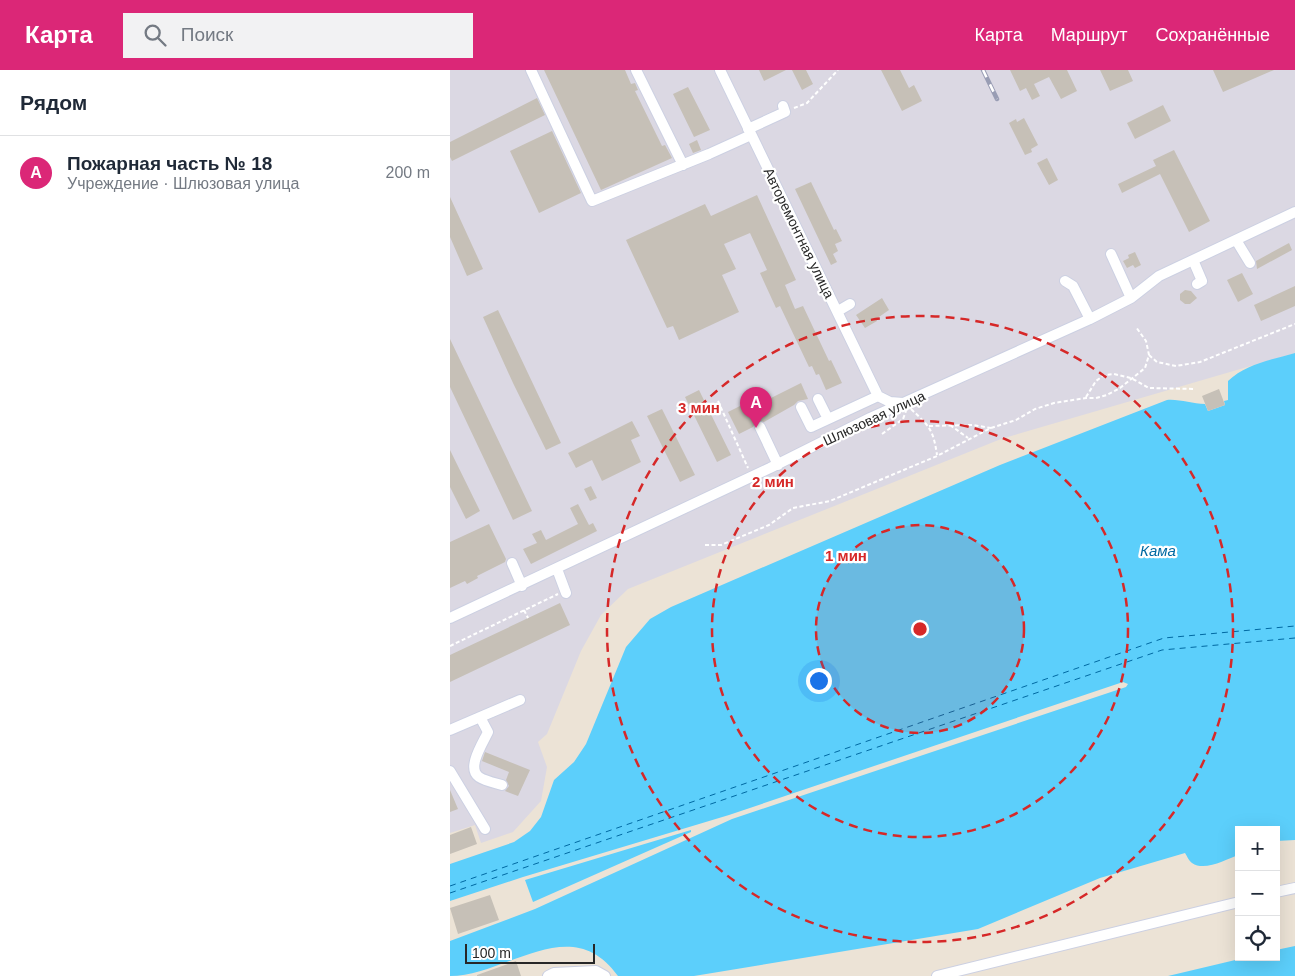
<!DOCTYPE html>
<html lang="ru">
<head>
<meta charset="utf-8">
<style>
  :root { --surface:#fff; --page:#f2f2f3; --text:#1f2937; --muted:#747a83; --line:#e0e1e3; --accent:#db2777 }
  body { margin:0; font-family:Arial,sans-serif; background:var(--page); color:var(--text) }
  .controls { position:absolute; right:15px; bottom:15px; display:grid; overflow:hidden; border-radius:0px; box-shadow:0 5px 20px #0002 }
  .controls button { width:45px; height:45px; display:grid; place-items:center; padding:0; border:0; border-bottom:1px solid var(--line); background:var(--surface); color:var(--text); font:25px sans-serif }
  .scale { position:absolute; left:15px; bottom:12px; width:130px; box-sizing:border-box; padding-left:5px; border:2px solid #272727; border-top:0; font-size:14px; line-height:18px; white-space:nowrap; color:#272727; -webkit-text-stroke:4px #fff; paint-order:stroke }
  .you { position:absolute; left:368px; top:610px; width:18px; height:18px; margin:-12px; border:4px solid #fff; border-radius:50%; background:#1a73e8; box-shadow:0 0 0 8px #1a73e833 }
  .badge { display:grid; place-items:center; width:32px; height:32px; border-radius:50%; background:var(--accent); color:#fff; font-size:16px; font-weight:700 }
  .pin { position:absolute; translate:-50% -41px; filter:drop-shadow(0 1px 2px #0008) }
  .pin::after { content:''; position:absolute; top:26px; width:18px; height:15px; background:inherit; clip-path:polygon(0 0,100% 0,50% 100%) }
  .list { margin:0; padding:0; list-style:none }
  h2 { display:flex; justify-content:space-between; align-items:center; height:65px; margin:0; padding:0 20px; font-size:21px }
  h2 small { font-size:16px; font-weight:400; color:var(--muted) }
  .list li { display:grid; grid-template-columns:32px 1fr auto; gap:15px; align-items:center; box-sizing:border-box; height:75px; padding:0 20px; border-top:1px solid var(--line) }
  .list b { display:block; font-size:19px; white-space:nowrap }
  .list p { margin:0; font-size:16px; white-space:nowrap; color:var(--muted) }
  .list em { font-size:16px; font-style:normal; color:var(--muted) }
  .icon { flex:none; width:28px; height:28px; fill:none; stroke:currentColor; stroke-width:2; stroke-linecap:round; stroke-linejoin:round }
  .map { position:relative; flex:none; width:845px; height:906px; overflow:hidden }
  header { display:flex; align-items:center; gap:30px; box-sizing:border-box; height:70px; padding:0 25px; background:var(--accent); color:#fff }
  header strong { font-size:24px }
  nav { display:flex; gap:28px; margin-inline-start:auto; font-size:18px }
  .search { width:350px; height:45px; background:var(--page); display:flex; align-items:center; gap:12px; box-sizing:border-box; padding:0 18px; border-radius:0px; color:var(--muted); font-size:19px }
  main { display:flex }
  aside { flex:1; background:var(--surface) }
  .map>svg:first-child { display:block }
</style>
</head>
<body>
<header>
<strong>Карта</strong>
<div class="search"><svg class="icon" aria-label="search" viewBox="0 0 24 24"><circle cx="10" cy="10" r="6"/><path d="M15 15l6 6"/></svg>Поиск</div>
<nav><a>Карта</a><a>Маршрут</a><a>Сохранённые</a></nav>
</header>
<main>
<aside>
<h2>Рядом<small></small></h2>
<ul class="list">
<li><span class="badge">A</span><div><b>Пожарная часть № 18</b><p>Учреждение · Шлюзовая улица</p></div><em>200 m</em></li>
</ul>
</aside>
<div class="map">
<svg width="845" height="906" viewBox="0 0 845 906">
  <rect width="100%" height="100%" fill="#ece3d6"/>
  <!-- industrial -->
  <path fill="#dbd8e3" d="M0,0H845V283L551,369L178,519L151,545L131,581L97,664L88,672L97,697L91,731L63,762L31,773L25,755L0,763Z"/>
  <!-- water -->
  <path fill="#5ccffb" d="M845,283V770L826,771V760H789V785C776,789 755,802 742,793C739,791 737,786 735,783L650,808L528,859L244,906H168C121,840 57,906 0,906V871L85,839L282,749L676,617L678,614L673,612L279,745L73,807L0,831V794L64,772L80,761L91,747L104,710L124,692L136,674L176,577L200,549L221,537L550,395L717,330C730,329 742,334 755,334L758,341L775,335L774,331L778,330V311C796,294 821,290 845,283Z
    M241,760V762L83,832L75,810Z
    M845,876V906H718L798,887H826V880Z"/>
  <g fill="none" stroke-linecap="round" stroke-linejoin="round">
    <!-- ferry -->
    <path stroke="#0069a2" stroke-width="1" stroke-dasharray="6 5" stroke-linecap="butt" d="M0,816L714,568L845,556
      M0,823L712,580L845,568"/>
  </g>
  <!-- building -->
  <path fill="#c6c0b7" d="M94,0H175L181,14L185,13L188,20L185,21L212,76L215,75L222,88L151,120Z
    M309,0H336L314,11Z
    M342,0H356L363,14L352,20Z
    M431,0H450L459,18L464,15L472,31L452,41Z
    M560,0H617L627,21L611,29L599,7L584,14L590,26L582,30L576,18L570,21Z
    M650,0H678L683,11L660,21Z
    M763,0H824L773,22Z
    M238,17L260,60L244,67L223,24Z
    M87,28L95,45L2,91L0,87V72Z
    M713,35L721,51L685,69L677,53Z
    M574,48L588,75L581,79L582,82L575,85L559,53L566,49L567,52Z
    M102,61L131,123L89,143L60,81Z
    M247,70L251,80L243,83L239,74Z
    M724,80L760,151L739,162L710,104L672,123L668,114L706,96L703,90Z
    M597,88L608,110L599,115L587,93Z
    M361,112L384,160L386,159L392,171L385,174L388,181L383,184L387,192L381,195L345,119Z
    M307,125L346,210L335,215L345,239L353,236L379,291L381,290L392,313L376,320L369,304L366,305L362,296L359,297L330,236L326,238L310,203L317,200L300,163L274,174L286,199L272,205L289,242L229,270L223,256L217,258L176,170L255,134L261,146Z
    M0,127L33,199L17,206L0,167Z
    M839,173L842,180L807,199L806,191Z
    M685,182L691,195L685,198L683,195L677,198L673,191L679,188L678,185Z
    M792,203L803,224L788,232L777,210Z
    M845,216V236L811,251L804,235Z
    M735,220L741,221L747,228L740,234H735L730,230V224Z
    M432,228L439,240L426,249L427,251L415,258L406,245Z
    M48,240L111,373L96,380L63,313L33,247Z
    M0,269L82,441L63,450L0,317Z
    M351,313L358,329L348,331L344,335L314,352L307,351L303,357L289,364L278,342L316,323L319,329Z
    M769,319L775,335L758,341L752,326Z
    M249,320L281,385L267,392L235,327Z
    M212,339L245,405L230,412L197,346Z
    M182,351L190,366L181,370L191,392L152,411L142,390L126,398L118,383Z
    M0,380L30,441L16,449L0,417Z
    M141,416L147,428L140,431L134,419Z
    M128,434L139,455L143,453L147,461L81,494L73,479L87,473L82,464L91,460L96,470L128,454L120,438Z
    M39,454L56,489L55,492L27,506L28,508L17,514L15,511L0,518V472Z
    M110,533L120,555L0,612V585Z
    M35,682L80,700L68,726L55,721L59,716L56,710L59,702L32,691Z
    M0,720L8,739L0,742Z
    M21,757L27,774L0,784V765Z
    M40,825L49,850L8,864L0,838Z
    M66,891L71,906H27V905Z"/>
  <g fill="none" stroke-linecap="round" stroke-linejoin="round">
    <!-- minor casing -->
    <g stroke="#ccd0e2" stroke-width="12">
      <path id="minor" d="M81,0L142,131L259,84L301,65
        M186,0L233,95
        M270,0L428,326L440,332L453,333
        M298,59L335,42L333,36
        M786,170L800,193
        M661,184L681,228
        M743,190L752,211L747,214
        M615,211L623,216L640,249
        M388,241L400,234
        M368,329L378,349
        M351,337L361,357L428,326
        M310,357L328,395
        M62,493L72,516
        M107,499L116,523
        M0,548L320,398L420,348L640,249L681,228L709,206L845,142
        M30,647L38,662C33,673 16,698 29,707C35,711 45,713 52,715
        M0,660L70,630
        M0,701L35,759
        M826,822L845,818
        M98,906L104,903L146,901L155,906
        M487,906L789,832"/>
    </g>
    <!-- path -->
    <path stroke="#fff" stroke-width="2" stroke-dasharray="4 2.5" stroke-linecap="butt" d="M344,38L357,33L388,0
      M699,285L707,292L726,296L750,292L845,254
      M636,327L646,311L654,305L664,304L681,308L699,318L745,319
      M268,331L298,398
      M461,339C480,357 483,359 487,385
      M500,355L518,368
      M479,356L523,355L541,358
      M432,364L453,349L456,341
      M255,475H271L319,455L343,438L380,431L487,386L541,358L566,350L585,339L604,333L636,328H646L657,325L670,318L695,298L699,285L696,271L686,257
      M74,540L78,548
      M0,576L108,524"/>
    <!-- minor -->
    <use href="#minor" stroke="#fff" stroke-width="10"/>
    <!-- rail casing -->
    <g stroke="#999db4" stroke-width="4.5">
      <path id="rail" d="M533,0L547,29"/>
    </g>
    <!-- rail -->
    <use href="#rail" stroke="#fff" stroke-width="2.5" stroke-dasharray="8" stroke-linecap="butt"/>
  </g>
  <!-- distance rings -->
  <circle cx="470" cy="559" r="104" fill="#d62828" fill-opacity=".12"/>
  <g fill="none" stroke="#d62828" stroke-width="2.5" stroke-dasharray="9 6">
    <circle cx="470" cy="559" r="104"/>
    <circle cx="470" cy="559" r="208"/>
    <circle cx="470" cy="559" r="313"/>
  </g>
  <g text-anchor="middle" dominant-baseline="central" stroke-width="4.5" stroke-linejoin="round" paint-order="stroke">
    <!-- street labels -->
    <g font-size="14" fill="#272727" stroke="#fff">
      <text transform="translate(349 163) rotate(64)">Авторемонтная улица</text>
      <text transform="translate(424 348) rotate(-25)">Шлюзовая улица</text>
    </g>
    <!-- water labels -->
    <g font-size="15" font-style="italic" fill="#0069a2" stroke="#fff">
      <text x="708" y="480">Кама</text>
    </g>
  </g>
  <circle cx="470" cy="559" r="8" fill="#d62828" stroke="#fff" stroke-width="2.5"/>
  <g font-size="15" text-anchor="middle" font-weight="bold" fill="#d62828" stroke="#fff" stroke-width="4.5" stroke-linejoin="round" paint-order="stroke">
    <text x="249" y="343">3 мин</text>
    <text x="323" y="417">2 мин</text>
    <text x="396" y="491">1 мин</text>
  </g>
</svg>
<div class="controls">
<button>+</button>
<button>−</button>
<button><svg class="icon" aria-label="locate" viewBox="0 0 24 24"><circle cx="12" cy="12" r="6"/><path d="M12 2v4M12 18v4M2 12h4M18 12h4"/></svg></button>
</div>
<div class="scale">100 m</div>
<div class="you"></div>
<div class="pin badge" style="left:306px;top:358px">A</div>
</div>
</main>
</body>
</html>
